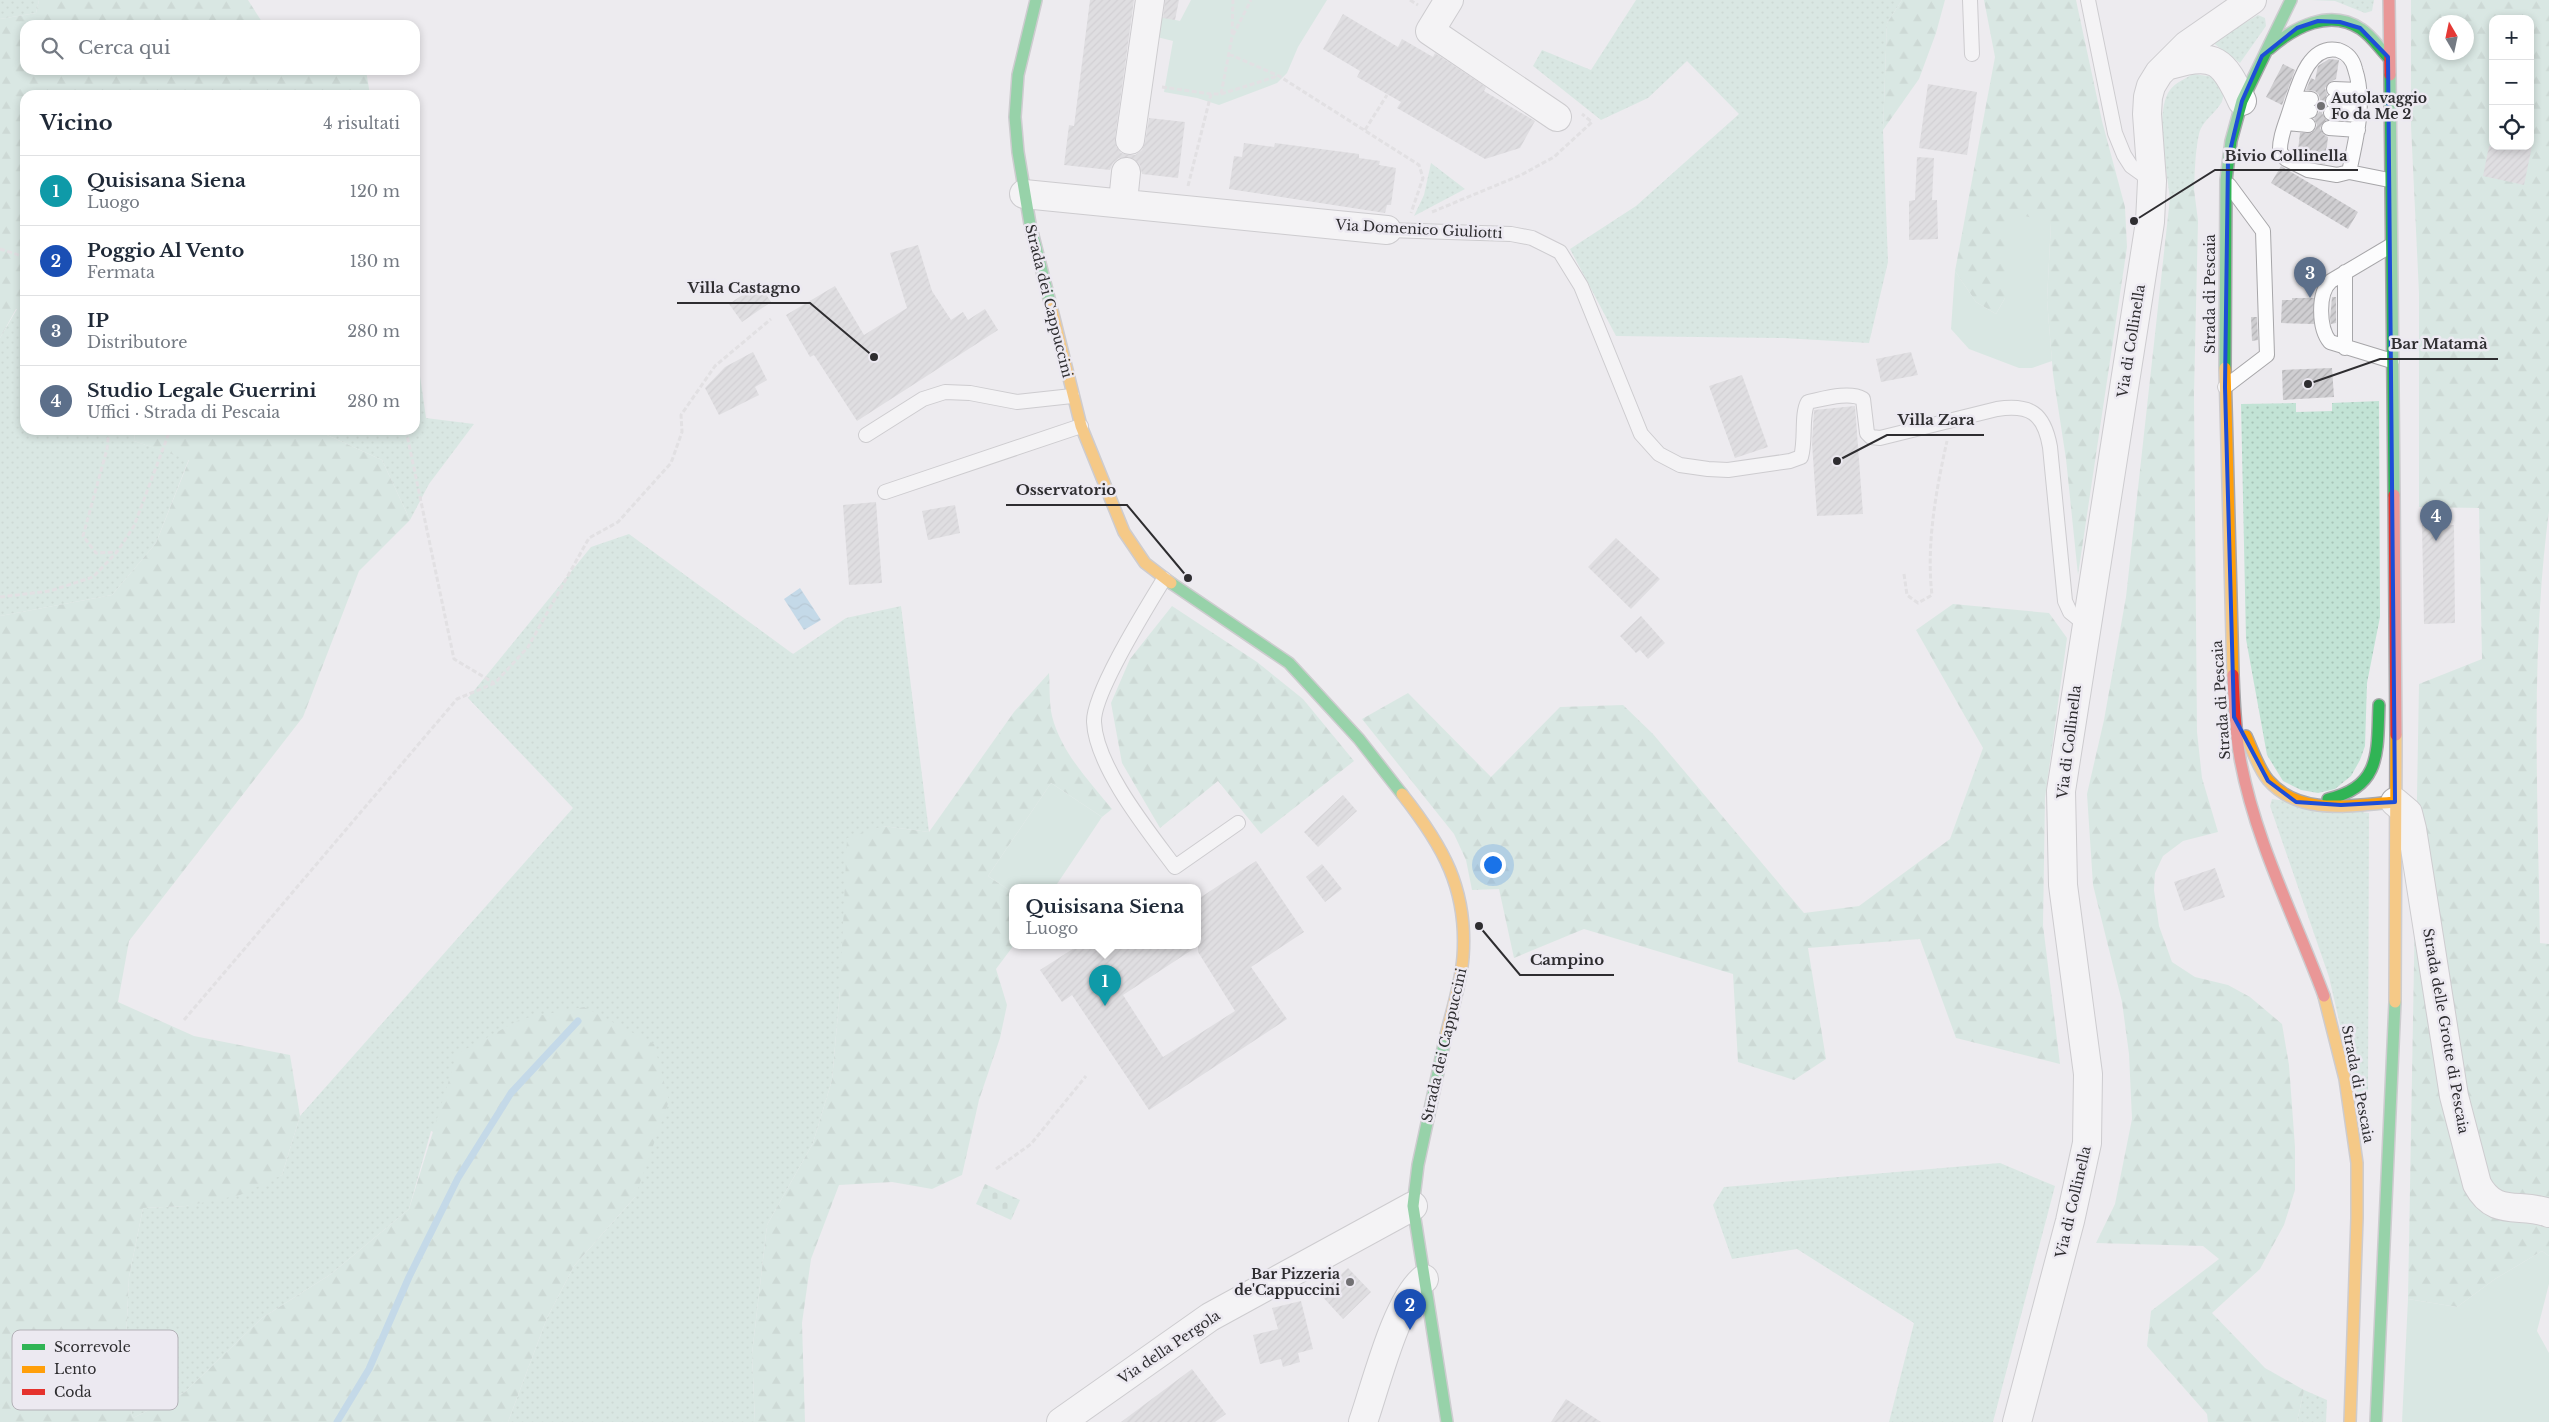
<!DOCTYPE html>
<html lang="it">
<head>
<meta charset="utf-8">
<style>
  :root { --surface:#fff; --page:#f6f6f7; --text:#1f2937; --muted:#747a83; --line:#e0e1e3; --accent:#7c3aed }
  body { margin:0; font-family:"Libre Baskerville",serif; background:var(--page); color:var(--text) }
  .controls { position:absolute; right:15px; top:15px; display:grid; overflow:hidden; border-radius:10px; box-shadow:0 2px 8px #0003 }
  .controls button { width:45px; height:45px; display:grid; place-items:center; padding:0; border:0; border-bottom:1px solid var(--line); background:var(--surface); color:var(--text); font:25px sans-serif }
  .compass { position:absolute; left:2429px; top:15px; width:45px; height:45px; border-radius:50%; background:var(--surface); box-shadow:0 2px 8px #0003; rotate:351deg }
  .you { position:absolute; left:1492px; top:864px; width:18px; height:18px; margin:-12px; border:4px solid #fff; border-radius:50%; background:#1a73e8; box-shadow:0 0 0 8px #1a73e833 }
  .badge { display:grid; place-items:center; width:32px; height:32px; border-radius:50%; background:var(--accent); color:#fff; font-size:16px; font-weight:700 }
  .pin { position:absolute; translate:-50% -41px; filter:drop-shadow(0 1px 2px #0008) }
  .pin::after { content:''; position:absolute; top:26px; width:18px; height:15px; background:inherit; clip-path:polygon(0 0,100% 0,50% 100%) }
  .popup { position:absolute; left:1009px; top:884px; width:192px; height:65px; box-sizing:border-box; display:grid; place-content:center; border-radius:10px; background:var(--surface); filter:drop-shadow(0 1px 4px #0005); font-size:16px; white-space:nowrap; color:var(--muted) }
  .popup b { font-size:19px; color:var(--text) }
  .popup::after { content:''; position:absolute; left:50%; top:100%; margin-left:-10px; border:10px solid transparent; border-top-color:var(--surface) }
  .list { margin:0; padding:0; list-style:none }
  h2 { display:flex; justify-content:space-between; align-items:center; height:65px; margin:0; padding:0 20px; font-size:21px }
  h2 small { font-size:16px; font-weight:400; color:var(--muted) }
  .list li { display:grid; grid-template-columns:32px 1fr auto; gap:15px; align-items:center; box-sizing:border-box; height:70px; padding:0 20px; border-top:1px solid var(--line) }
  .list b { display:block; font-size:19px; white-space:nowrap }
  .list p { margin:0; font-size:16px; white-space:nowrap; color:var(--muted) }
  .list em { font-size:16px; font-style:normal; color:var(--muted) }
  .icon { flex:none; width:28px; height:28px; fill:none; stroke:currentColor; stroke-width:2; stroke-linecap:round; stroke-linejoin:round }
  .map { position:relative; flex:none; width:2549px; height:1422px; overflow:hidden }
  .search { position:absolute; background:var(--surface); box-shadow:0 2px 8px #0003; left:20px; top:20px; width:400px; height:55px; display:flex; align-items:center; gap:12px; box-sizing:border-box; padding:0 18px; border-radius:15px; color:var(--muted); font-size:19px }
  .panel { position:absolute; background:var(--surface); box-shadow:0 2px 8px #0003; left:20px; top:90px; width:400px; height:345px; border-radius:15px }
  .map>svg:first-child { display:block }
</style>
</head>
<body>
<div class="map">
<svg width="2549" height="1422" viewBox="0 0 2549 1422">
  <defs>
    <pattern id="grass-dots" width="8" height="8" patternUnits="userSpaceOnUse" patternTransform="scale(1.25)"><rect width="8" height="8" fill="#c2e3d5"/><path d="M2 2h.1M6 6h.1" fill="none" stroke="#a7c3b7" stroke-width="1.8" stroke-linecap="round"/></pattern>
    <pattern id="forest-firs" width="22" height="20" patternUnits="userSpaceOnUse" patternTransform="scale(1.25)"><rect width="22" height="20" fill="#c2e3d5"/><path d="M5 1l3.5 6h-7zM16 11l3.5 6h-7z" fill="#a7c3b7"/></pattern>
    <pattern id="cemetery-stones" width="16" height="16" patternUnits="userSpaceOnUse" patternTransform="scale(1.25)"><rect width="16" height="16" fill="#c2e3d5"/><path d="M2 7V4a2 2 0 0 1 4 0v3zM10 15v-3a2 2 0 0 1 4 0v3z" fill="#a7c3b7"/></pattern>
    <pattern id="water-waves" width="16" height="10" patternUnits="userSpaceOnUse" patternTransform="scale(1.25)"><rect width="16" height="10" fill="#93c3e0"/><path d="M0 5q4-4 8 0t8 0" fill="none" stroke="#789fb6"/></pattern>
    <pattern id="building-hatch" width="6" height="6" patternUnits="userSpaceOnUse" patternTransform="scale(1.25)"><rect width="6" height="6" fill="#cfced1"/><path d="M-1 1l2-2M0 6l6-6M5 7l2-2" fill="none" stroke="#b2b1b4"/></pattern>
  </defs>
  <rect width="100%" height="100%" fill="#edebef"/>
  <!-- grass -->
  <path fill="url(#grass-dots)" d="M0,0H39L36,13L0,19Z
    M1636,0H1902L1887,23L1883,130L1888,262L1869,343L1783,338L1616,336L1570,249L1636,206L1739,114L1687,61L1648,98L1601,120L1533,66L1542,50L1591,70Z
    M2311,0H2374L2372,11L2365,13L2335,1Z
    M2258,15L2265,18L2266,26L2240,63L2212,42Z
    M2193,74L2216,77C2238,106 2204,112 2199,134C2195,152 2195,171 2194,189L2170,198C2167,172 2154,111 2170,90C2176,82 2185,79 2193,74Z
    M1431,163L1465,189L1414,216L1424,195Z
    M17,309H25V430H135L134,441L189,459L156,543L112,595L0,616V338Z
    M415,341L426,418L474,424L429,484L410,520L382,460L316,430H415Z
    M2379,401L2380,617L2367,683L2365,746L2360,760L2351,776L2335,789L2318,793L2301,790L2283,781L2267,755L2246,639L2241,404L2296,403V412L2332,411V403Z
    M629,534L793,654L846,618L901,606L929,832L883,826L840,991L832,1080L813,1143L767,1225L752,1354L755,1422H508L547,1318L574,1266L635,1197L431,1131L409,1209L331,1274L262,1318L185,1392L133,1418L124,1382L129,1277L143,1208L186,1206L282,1175L300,1116L573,808L468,698L591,547Z
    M2272,799L2369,813L2368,1100L2359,1107L2329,977L2270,806Z
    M2000,1163L2055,1186L1993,1422H1889L1914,1323L1797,1249L1732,1259L1713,1205L1724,1187Z
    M2304,1390L2327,1400L2326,1422H2297Z"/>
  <!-- forest -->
  <path fill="url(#forest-firs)" fill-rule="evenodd" d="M39,0H248L264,25H25V70H293L294,72L298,70H366L370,95H25V309H16L0,338V19L36,13Z
    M1902,0H1945L1936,33L1919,79L1883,130L1887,23Z
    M1984,0H2076L2102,121L2125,207L2127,247L2078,575L2066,459L2053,374L2047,300L2051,223L2005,244V298L1996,314L1976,302L1955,271L1995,57Z
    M2411,0H2549V511C2530,654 2538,799 2540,943L2549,944V1256L2542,1251L2495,1279L2457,1307L2408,1299L2419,684L2482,659L2479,508L2419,507V293L2411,126ZM2493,19H2530V146H2493ZM2436,22H2466V52H2436Z
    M2194,189L2198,221L2194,395L2197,732L2202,778L2218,832L2183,841L2163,856L2155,873L2154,890L2159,926L2172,962L2195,977L2228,985L2250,997L2282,1024L2289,1065L2295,1147V1190L2284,1225L2260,1269L2212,1313L2265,1368L2304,1390L2297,1422H2208L2207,1414L2147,1346L2151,1311L2219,1259L2203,1246L2096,1243L2115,1204L2132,1119L2129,1054L2122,1002L2093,885L2087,794L2104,720L2126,597L2170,198Z
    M135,430H316L382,460L410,520L359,571L303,717L129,941L118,1002L194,1036L290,1055L300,1116L282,1175L240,1195L186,1206L143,1208L129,1277L124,1382L133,1418L185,1392L262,1318L331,1274L409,1209L457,1054L521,1019L584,1007L654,1044L669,1101L635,1197L574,1266L547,1318L508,1422H0V616L112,595L156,543L189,460L134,441Z
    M1953,604L2049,613L2067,638L2045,798L2043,925L2060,1064L1956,1038L1920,939L1808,948L1826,1059L1794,1080L1738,1062L1733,974L1584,929L1514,958L1499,889L1472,890L1466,860L1454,834L1362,719L1408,693L1491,777L1560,707L1623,705L1653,734L1804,913L1859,906L1950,839L1983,748L1916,630Z
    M1172,606L1257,662L1303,699L1354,761L1261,834L1218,781L1160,828L1122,763L1111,703L1130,659Z
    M1049,673C1050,687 1049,703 1052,716C1061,752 1089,781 1112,809L1102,817L1051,783L988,876L1012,892L1014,945L996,969L1007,1005L1000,1038L979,1100L962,1175L932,1189L892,1182L839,1185L811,1259L802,1323L805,1422H755L752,1354L767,1225L813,1143L832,1080L840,991L847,838L883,826L929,832L1014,712Z"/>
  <!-- cemetery -->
  <path fill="url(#cemetery-stones)" d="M985,1184L1020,1200L1011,1220L976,1204Z"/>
  <!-- green -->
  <path fill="#c2e3d5" d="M1191,0H1327L1298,47L1287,73L1277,83L1219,105L1197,98L1164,92L1173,41L1153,36L1157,16L1180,21Z
    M2025,216L2051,223L2047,300L2052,361L2032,368H2019L1969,349L1951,329L1955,271L1976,302L1996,314L2005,298V244L2010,225Z
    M1051,783L1102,817L1055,887H1012V892L988,876Z
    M2542,1251L2549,1256V1284L2537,1331L2549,1353V1422H2402L2408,1299L2457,1307L2495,1279Z"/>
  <!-- water -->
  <path fill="url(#water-waves)" d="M800,588L821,620L804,630L784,599Z"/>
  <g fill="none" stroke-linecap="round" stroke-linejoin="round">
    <!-- stream -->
    <path stroke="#93c3e0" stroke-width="7" d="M337,1422L369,1369L409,1277L458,1178L511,1093L578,1021"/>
  </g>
  <!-- building -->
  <path fill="url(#building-hatch)" fill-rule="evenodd" d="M1090,0H1134L1115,138L1116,146L1121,153L1128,155H1135L1142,150L1145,142L1149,118L1185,122L1178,178L1142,174L1140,165L1135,160L1128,157L1119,158L1113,163L1110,170L1064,165L1069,125L1074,126Z
    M1165,0H1179L1175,20L1163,18Z
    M1343,14L1398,47L1402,39L1433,57L1435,53L1486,87L1484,91L1535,121L1520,148L1485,159L1397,108L1401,102L1357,77L1360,71L1323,49Z
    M2329,59L2339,60L2336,79L2330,82L2325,88L2327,94L2322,113L2326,120L2320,128L2324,135L2328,137L2325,164L2312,162V151L2298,150L2300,133H2311L2315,130L2317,125L2314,119L2319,112L2317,106L2320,100L2319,95L2315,91L2306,90L2311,78L2315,80L2318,66Z
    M2283,64L2295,70L2282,105L2266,97Z
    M1928,84L1977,92L1967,155L1919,148Z
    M1244,143L1274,147L1275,143L1359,154V158L1380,161L1379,165L1396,168L1391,205H1387L1385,213L1229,189L1234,156L1242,157Z
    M2489,146H2532L2524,185L2483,176Z
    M1917,157L1934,158L1932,200H1937L1938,239L1909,240V201L1915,200Z
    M2281,166L2358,212L2348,229L2271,183Z
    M918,245L932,291L951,320L963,312L968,320L985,309L998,330L857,421L814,355L810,357L786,315L835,286L864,335L907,308L890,253Z
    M759,284L771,302L742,322L729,304Z
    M2332,297H2336V323L2331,324L2330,319Z
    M2292,298H2314V324L2281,323L2282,300H2292Z
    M2251,317H2257L2258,340L2252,341Z
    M753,352L767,380L755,387L759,395L719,415L705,388L725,367Z
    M1911,352L1918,375L1881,382L1876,359Z
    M2332,368L2334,397L2283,400L2282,370Z
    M1742,375L1768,447L1735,458L1709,386Z
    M1855,406L1863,514L1817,516L1812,443L1814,410Z
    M876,502L882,583L849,585L843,505Z
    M955,505L960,533L928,540L922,511Z
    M2422,525H2454L2455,623L2424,624Z
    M1616,538L1660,579L1631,609L1588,567Z
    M1641,616L1665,643L1648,659L1640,650L1636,653L1620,636Z
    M1343,795L1357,811L1318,847L1304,832Z
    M1256,861L1304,932L1251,967L1287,1019L1149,1110L1072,995L1062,1002L1040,970L1079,945H1198V899ZM1198,946V952L1235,1011L1163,1057L1123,995Z
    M1322,864L1342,889L1325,902L1306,877Z
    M2215,868L2225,897L2184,911L2174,882Z
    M1348,1268L1371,1292L1343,1319L1320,1294Z
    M1301,1301L1313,1349L1298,1353L1300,1362L1283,1367L1281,1359L1260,1364L1253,1335L1278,1329L1272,1308Z
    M1192,1369L1226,1414L1215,1422H1121Z
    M1566,1399L1601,1422H1551Z"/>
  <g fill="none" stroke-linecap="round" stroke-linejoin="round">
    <!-- lane casing -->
    <g stroke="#a7a6a9" stroke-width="16">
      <path id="lane" d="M1970,0L1972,54
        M2088,0L2115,133L2124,155L2131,166L2152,181
        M2334,89L2359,90
        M2294,98L2311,99
        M2333,101L2359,102
        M2290,110L2310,111
        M2331,113L2359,115
        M2286,123L2308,125
        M2329,128L2358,130
        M2349,172C2356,139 2366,102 2355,69C2353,60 2347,53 2338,50C2308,44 2298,86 2291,107C2287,121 2279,137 2280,152L2286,159L2308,170L2337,175L2349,172L2389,180
        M1387,230L1511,234L1532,238L1560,252L1581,286L1641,434L1659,454L1680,465L1708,469L1728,470L1790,461L1801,457C1806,440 1801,414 1808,402C1823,399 1849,391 1863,399L1867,433L1871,437L1880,438L1997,409C2030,404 2044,413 2050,447L2065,601L2070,612L2086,625
        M2390,246L2331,281C2317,293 2319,329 2330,342L2392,361
        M2345,348V272
        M2225,387L2267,355L2263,231L2229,185
        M866,435L923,399L945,392L970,393L1017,402L1072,396
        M885,492L1081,426
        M1164,579C1147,607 1093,693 1094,722C1096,767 1149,832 1175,867L1238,823"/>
    </g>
    <!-- street casing -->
    <g stroke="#a7a6a9" stroke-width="30">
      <path id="street" d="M1449,0L1430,31L1557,117
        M2170,65C2215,51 2224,61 2242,101
        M1130,140L1150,0
        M1024,194L1387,230
        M1123,202L1126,172
        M2395,802L2408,813L2412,829L2454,1096L2477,1184C2495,1218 2519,1202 2549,1213
        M1061,1422L1210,1317L1413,1206
        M1363,1422C1376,1385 1396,1302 1424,1279
        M2017,1422L2070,1221L2087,1143L2088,1074L2063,885L2061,791L2150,222L2152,181L2147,114L2148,97L2151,86L2159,73L2187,45L2252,0"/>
    </g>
    <!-- fast casing -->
    <g stroke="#a7a6a9" stroke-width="14">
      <path id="fast" d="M1036,0L1018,75L1015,117L1018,152L1030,224L1051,306
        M2269,49C2294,27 2330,8 2361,29C2372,36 2379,48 2388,57
        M2390,75L2394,495
        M2225,368L2226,180L2231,141L2242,101L2291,0
        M1171,583L1289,663L1359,739L1402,794
        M2328,799C2382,787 2377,751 2379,705
        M1446,1035L1418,1165L1413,1206L1447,1422
        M2376,1422L2395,1002"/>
    </g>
    <!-- slow casing -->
    <g stroke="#a7a6a9" stroke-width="14">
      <path id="slow" d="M1051,306L1081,426L1124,532L1145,563L1171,583
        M2225,368L2233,675
        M2246,736C2253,751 2258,768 2268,780C2300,817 2353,805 2395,802
        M1402,794C1443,846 1468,889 1463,957C1461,983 1452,1010 1446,1035
        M2324,996L2345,1079L2357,1163V1218L2350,1422
        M2395,1002L2396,735"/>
    </g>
    <!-- jam casing -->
    <g stroke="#a7a6a9" stroke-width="14">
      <path id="jam" d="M2389,0L2390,75
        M2394,495L2396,735
        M2233,675C2234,703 2235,731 2240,758C2255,841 2295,918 2324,996"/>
    </g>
    <!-- path -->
    <path stroke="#d4d3d4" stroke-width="3" stroke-dasharray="5 2.5" stroke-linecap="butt" d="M1410,0L1418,5
      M1232,34L1233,0
      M1229,54L1279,76L1419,165L1423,178L1411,213
      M1162,87L1211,94
      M1221,94L1278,76
      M1365,130L1387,95
      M1188,186L1211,94H1221L1232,37L1251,0
      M1432,212L1521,175L1554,157L1592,122L1582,114
      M0,249L25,257
      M109,430L107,449L83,536L96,553L117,552
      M406,430L454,659L494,683
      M1904,574L1907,595L1918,603L1932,595C1926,545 1936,490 1947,441
      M0,597L50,591L93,577L117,552L134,526L170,430
      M184,1020L457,699L495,683L528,647L589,538L618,522L671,463L682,432L681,415L715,366L771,319
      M996,1169L1031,1144L1086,1076"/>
    <!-- lane -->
    <use href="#lane" stroke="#fcfcfd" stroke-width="14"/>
    <!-- street -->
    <use href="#street" stroke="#fcfcfd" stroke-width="28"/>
    <!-- fast -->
    <use href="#fast" stroke="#30b455" stroke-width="11"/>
    <!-- slow -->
    <use href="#slow" stroke="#ff9f0a" stroke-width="11"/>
    <!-- jam -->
    <use href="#jam" stroke="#e5322d" stroke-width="11"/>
  </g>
  <!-- marked area -->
  <path d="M0 0H2549V1422H0ZM2318,21L2340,22L2360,28L2388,57L2395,802L2341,805L2296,802L2268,781L2234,717L2225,387L2228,159L2242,101L2262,56L2297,28Z" fill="#edebef" fill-opacity=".55" fill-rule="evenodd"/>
  <path fill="none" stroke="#1d4ed8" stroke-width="4" stroke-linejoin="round" d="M2318,21L2340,22L2360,28L2388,57L2395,802L2341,805L2296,802L2268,781L2234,717L2225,387L2228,159L2242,101L2262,56L2297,28Z"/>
  <!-- markers -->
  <g fill="#717073" stroke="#ece9f1" stroke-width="2">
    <circle cx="2321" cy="106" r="5"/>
    <circle cx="1350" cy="1282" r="5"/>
  </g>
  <g text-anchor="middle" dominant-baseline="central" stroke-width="5" stroke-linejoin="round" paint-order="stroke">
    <!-- poi labels -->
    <g font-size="14" font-weight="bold" fill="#2e2d30" stroke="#ece9f1" text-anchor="start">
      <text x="2331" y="98">Autolavaggio<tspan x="2331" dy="16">Fo da Me 2</tspan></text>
      <text x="1340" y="1274" text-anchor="end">Bar Pizzeria<tspan x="1340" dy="16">de'Cappuccini</tspan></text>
    </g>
    <!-- street labels -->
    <g font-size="14" fill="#2e2d30" stroke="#ece9f1">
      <text transform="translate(1419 229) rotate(3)">Via Domenico Giuliotti</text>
      <text transform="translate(2210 294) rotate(-90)">Strada di Pescaia</text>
      <text transform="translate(1049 301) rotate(76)">Strada dei Cappuccini</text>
      <text transform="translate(2131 341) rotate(-81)">Via di Collinella</text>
      <text transform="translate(2221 700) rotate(-94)">Strada di Pescaia</text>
      <text transform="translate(2069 742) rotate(-83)">Via di Collinella</text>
      <text transform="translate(2446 1031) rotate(80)">Strada delle Grotte di Pescaia</text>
      <text transform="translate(1444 1045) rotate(-77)">Strada dei Cappuccini</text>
      <text transform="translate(2358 1084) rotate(79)">Strada di Pescaia</text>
      <text transform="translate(2073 1202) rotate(-77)">Via di Collinella</text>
      <text transform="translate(1169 1347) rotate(-34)">Via della Pergola</text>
    </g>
  </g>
  <!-- legend -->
  <rect x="12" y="1330" width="166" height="80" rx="8" fill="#ece9f1" stroke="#b3b1b7" stroke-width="1"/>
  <rect x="22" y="1344" width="23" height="6" fill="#30b455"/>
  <rect x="22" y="1366" width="23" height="7" fill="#ff9f0a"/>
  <rect x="22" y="1389" width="23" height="6" fill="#e5322d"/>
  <g font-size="14" fill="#2e2d30">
    <text x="54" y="1352">Scorrevole</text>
    <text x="54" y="1374">Lento</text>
    <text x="54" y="1397">Coda</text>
  </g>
  <!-- callouts -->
  <path fill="none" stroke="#2e2d30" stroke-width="2" d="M2134 221L2215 170H2358M874 357L810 303H677M2308 384L2380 359H2498M1837 461L1887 435H1984M1188 578L1127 505H1006M1479 926L1520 975H1614"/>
  <g fill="#2e2d30" stroke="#ece9f1" stroke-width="2">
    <circle cx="2134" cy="221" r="5"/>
    <circle cx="874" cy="357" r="5"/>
    <circle cx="2308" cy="384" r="5"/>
    <circle cx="1837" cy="461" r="5"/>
    <circle cx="1188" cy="578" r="5"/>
    <circle cx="1479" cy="926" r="5"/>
  </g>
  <g font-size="15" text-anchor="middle" font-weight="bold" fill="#2e2d30" stroke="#ece9f1" stroke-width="5" stroke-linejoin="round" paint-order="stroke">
    <text x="2286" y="161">Bivio Collinella</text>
    <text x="744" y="293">Villa Castagno</text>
    <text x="2439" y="349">Bar Matamà</text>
    <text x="1936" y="425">Villa Zara</text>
    <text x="1066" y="495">Osservatorio</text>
    <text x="1567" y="965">Campino</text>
  </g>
</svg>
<div class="controls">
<button>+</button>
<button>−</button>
<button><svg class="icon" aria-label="locate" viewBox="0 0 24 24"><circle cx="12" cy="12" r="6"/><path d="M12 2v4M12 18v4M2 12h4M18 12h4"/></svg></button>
</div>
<svg class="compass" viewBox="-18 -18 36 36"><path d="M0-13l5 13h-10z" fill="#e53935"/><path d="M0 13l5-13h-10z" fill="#747a83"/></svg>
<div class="you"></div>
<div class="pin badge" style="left:1105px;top:1006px;background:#0f9aa8">1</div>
<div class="popup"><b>Quisisana Siena</b>Luogo</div>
<div class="pin badge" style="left:1410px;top:1330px;background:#1a4fb4">2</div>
<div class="pin badge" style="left:2310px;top:298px;background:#5c6f8a">3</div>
<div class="pin badge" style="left:2436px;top:541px;background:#5c6f8a">4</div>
<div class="search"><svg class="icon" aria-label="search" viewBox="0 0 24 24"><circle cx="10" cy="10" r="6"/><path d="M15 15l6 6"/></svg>Cerca qui</div>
<section class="panel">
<h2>Vicino<small>4 risultati</small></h2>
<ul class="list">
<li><span class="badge" style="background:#0f9aa8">1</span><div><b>Quisisana Siena</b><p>Luogo</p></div><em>120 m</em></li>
<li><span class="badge" style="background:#1a4fb4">2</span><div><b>Poggio Al Vento</b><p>Fermata</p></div><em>130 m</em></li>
<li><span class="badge" style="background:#5c6f8a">3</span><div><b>IP</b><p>Distributore</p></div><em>280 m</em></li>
<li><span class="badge" style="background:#5c6f8a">4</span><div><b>Studio Legale Guerrini</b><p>Uffici · Strada di Pescaia</p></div><em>280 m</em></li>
</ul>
</section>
</div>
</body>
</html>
